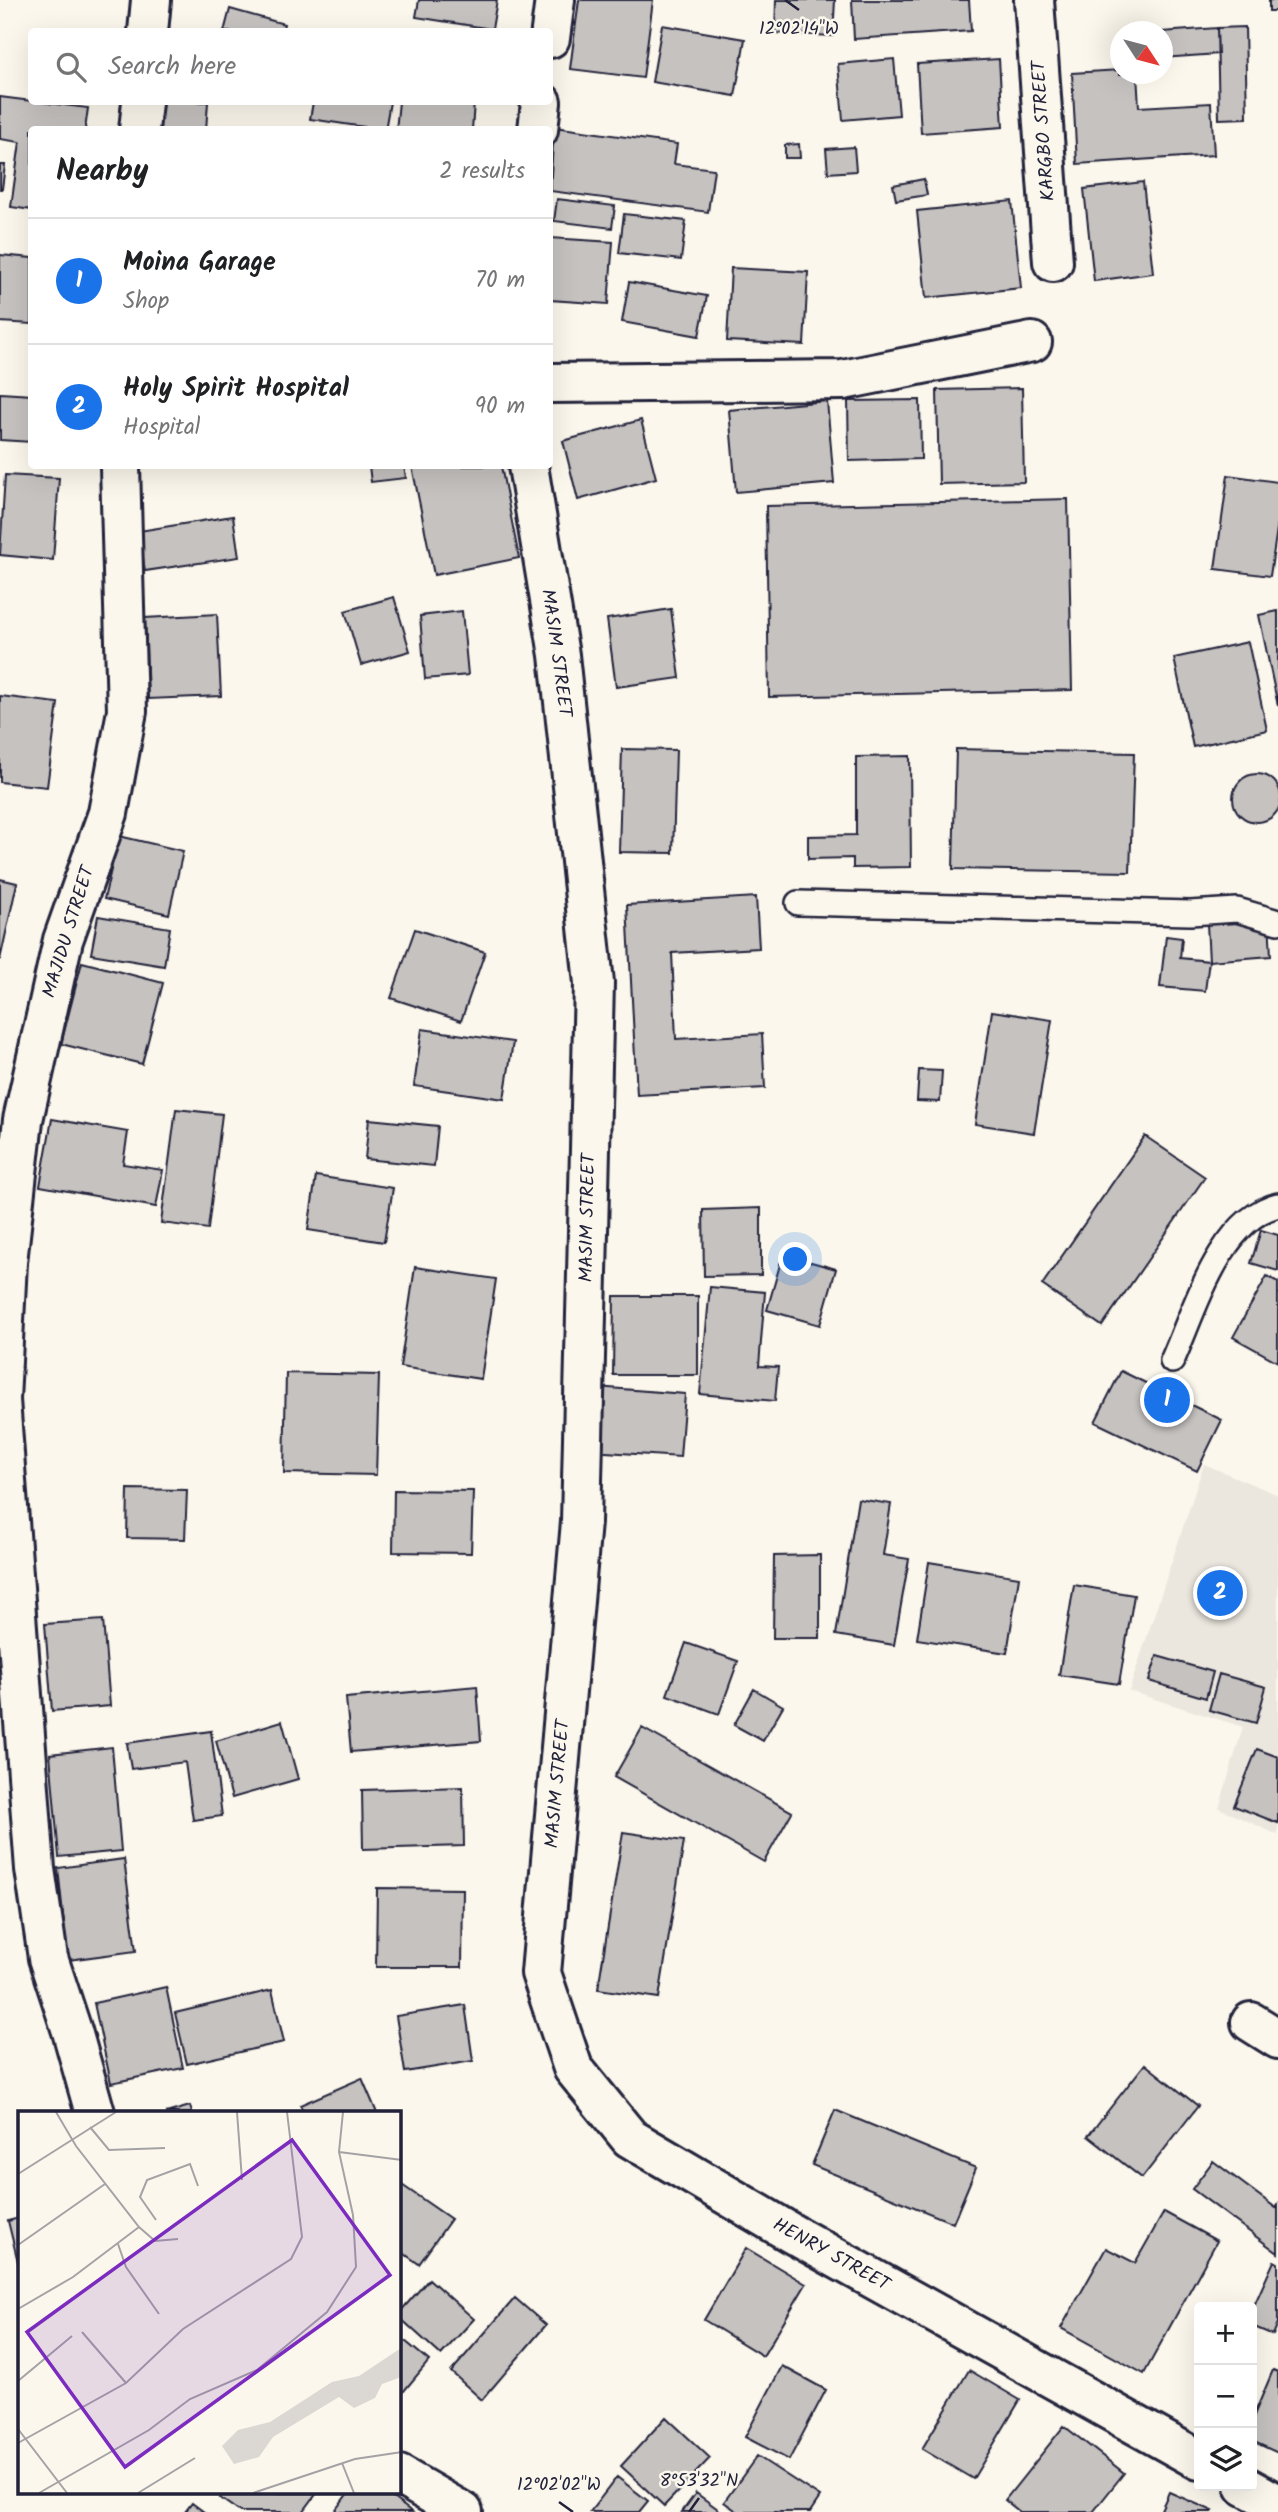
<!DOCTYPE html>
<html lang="en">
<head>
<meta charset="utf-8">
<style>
  :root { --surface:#fff; --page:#f6f6f6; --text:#202124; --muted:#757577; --line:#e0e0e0; --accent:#1a73e8 }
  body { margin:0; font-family:Kalam,sans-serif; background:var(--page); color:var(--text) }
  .controls { position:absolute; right:21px; bottom:21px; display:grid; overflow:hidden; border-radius:7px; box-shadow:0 7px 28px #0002 }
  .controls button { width:63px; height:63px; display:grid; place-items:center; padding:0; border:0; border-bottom:2px solid var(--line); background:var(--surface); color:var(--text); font:35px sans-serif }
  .compass { position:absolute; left:1110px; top:21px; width:63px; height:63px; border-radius:50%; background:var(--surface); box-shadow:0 7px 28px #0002; rotate:126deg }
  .you { position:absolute; left:796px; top:1260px; width:24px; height:24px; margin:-18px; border:5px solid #fff; border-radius:50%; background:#1a73e8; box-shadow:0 0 0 10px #1a73e833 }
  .badge { display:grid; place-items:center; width:46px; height:46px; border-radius:50%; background:var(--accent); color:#fff; font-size:23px; font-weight:700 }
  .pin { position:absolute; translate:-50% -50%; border:4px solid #fff; box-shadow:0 2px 7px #0006 }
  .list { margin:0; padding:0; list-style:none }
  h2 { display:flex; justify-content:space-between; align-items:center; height:91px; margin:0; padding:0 28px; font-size:30px }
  h2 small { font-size:23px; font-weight:400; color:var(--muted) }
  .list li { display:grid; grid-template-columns:46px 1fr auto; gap:21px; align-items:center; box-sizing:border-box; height:126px; padding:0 28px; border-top:2px solid var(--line) }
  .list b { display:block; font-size:26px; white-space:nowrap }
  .list p { margin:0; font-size:23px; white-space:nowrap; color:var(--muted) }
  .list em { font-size:23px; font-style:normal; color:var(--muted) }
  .icon { flex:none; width:38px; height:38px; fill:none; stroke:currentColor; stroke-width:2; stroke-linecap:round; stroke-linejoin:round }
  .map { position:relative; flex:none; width:1278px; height:2512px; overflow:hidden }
  .search { position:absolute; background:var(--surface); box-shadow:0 7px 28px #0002; left:28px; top:28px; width:525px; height:77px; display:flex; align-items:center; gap:18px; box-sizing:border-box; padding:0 24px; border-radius:7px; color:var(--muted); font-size:26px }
  .panel { position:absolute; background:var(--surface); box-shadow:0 7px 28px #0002; left:28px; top:126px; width:525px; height:343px; border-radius:7px }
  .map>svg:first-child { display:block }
</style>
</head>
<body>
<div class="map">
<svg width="1278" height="2512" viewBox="0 0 1278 2512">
  <rect width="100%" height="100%" fill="#fbf7ec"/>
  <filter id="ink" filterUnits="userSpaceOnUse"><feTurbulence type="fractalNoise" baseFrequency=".0143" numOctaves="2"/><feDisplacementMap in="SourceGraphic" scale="14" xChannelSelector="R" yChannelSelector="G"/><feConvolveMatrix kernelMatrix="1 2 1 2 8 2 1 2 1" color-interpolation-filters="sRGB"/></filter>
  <g filter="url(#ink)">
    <!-- built -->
    <path fill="#ebe7df" d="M1204,1464L1278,1495V1835L1219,1808L1243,1727L1129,1691Z"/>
    <!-- building -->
    <path fill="#c6c2c0" stroke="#22223b" stroke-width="2" d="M419,0H497L492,29L416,17Z
      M579,0H653L643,78L570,69Z
      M776,0H835L833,36L775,33Z
      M852,0H969L971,31L854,39Z
      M1269,0H1278V11H1269Z
      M230,9L284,24L282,32H224Z
      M662,25L745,39L735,96L652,82Z
      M1245,27L1247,118L1219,119L1217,28Z
      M1217,28L1218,54L1162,58V32Z
      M894,59L899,115L843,120L838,64Z
      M999,59L1003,127L921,133L917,64Z
      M1120,70V74H1137L1139,107L1211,103L1214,155L1077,164L1072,73Z
      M0,97L88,108L85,130H32V210L11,207L20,142L0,139Z
      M153,102H208L206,130H152Z
      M313,102H390L385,130L310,119Z
      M399,102H474L472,130H396Z
      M554,127L677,144L674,164L714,169L708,212L550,191Z
      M799,144L800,158H785V145Z
      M854,147L856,171L828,173L826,149Z
      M0,165H5L2,189H0Z
      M924,179L927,195L896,200L893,185Z
      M1143,182L1153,273L1094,281L1084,189Z
      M557,199L615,206L612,228L554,221Z
      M1012,201L1021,288L926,298L917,211Z
      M624,214L686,221L681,260L619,253Z
      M550,238L613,242L608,304L550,300Z
      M0,255L32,258V324L0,322Z
      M731,268L808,272L804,345L727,341Z
      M629,282L707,296L699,336L622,322Z
      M1022,388L1024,482L939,484L937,390Z
      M0,393L32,395V442L0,440Z
      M920,400L921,459L849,461L848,401Z
      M827,401L834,483L736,492L729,410Z
      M641,420L656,478L578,500L563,441Z
      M369,466H404L406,478L371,482Z
      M412,466H501L519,558L434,575Z
      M5,475L59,478L53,560L0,555Z
      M1228,475L1278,482V522L1270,576L1215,569Z
      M1068,499L1072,690L769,697L766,506Z
      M233,516L239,557L145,571L139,531Z
      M394,597L410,651L361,665L345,611Z
      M671,609L680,678L616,687L607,619Z
      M462,611L468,675L425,679L420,616Z
      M1278,611V706L1259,615Z
      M217,614L221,696L148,699L145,618Z
      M1248,642L1267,730L1193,747L1174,658Z
      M0,696L58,703L47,787L0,782Z
      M622,749L676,750L673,853L619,852Z
      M956,749L1134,753L1130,872L953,869Z
      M910,756L911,867L853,868V858L808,859V836L856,835V757Z
      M1233 798a24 24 0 1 1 48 0a24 24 0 1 1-48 0Z
      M119,836L183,851L169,914L104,899Z
      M0,879L17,883L0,960Z
      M756,897L759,948L672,953L676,1039L762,1034L765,1088L637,1095L627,905Z
      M98,916L170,928L164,966L91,954Z
      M1269,920L1271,956L1209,961L1207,924Z
      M415,929L485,952L461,1021L391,998Z
      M1166,936L1182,938L1180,958L1209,961L1205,991L1160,987Z
      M82,962L163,983L142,1064L61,1044Z
      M992,1011L1052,1020L1034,1133L975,1124Z
      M422,1029L513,1042L504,1099L414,1086Z
      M919,1070L942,1071L940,1102L917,1101Z
      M176,1109L222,1114L208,1229L161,1223Z
      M52,1119L128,1132L123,1164L163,1170L156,1207L40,1186Z
      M369,1119L438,1126L434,1166L365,1159Z
      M1145,1136L1205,1177L1102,1326L1042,1285Z
      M316,1176L393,1188L384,1242L308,1230Z
      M761,1208V1275L704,1276L703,1210Z
      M1261,1230L1278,1235V1271L1251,1263Z
      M783,1254L836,1269L820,1325L767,1310Z
      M415,1267L496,1279L481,1379L400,1367Z
      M1267,1276L1278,1282V1362L1233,1337Z
      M710,1287L765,1292L759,1366L778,1367L775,1401L700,1394Z
      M614,1296H698V1375H613Z
      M1121,1371L1222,1420L1197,1471L1095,1422Z
      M286,1373L379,1375L376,1475L284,1473Z
      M596,1387L685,1394L680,1457L591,1451Z
      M128,1489L187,1490L185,1539L127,1538Z
      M394,1490L473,1491L471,1553L393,1552Z
      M858,1499L891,1504L883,1555L909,1559L894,1645L836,1635Z
      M820,1555V1638H773L774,1556Z
      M929,1562L1019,1577L1007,1653L917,1639Z
      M1074,1585L1134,1595L1119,1684L1059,1675Z
      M103,1620L110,1706L52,1711L45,1624Z
      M686,1643L738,1661L719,1714L667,1695Z
      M1157,1656L1213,1672L1206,1698L1149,1681Z
      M1219,1674L1266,1687L1256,1723L1209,1710Z
      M477,1686L481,1741L351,1752L346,1698Z
      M754,1689L783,1706L763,1741L734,1725Z
      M282,1721L298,1779L232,1798L216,1741Z
      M642,1728L792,1812L764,1862L614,1777Z
      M211,1731L222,1816L193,1820L185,1762L131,1769L127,1743Z
      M112,1747L121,1851L59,1857L50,1754Z
      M1257,1749L1278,1757V1823L1234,1806Z
      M463,1787L464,1846L363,1849L362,1790Z
      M623,1832L684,1841L659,1998L598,1989Z
      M124,1859L136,1951L68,1960L58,1868Z
      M377,1888L463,1889L462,1967H376Z
      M166,1987L183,2068L111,2083L94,2003Z
      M272,1990L284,2042L187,2064L175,2013Z
      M465,2005L473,2061L405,2072L396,2016Z
      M1145,2064L1198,2106L1142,2178L1088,2136Z
      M362,2078L377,2113H304L300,2105Z
      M190,2106L192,2113H166Z
      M835,2110L976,2168L953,2223L812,2165Z
      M1213,2161L1276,2208L1278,2205V2253L1192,2189Z
      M399,2183L451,2219L419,2264L399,2250Z
      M1164,2212L1217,2241L1144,2374L1061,2328L1106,2248L1135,2263Z
      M19,2218V2266L8,2221Z
      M746,2248L806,2284L763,2356L704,2320Z
      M1274,2261L1278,2263V2323L1273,2335L1252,2326V2310Z
      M429,2279L474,2319L441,2355L399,2317V2313Z
      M515,2298L546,2325L482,2400L451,2372Z
      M399,2336L429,2361L399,2397Z
      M782,2366L826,2390L789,2460L745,2437Z
      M969,2370L1020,2400L973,2479L922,2449Z
      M1273,2370L1278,2372V2453L1252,2441V2420Z
      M666,2417L710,2458L664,2506L621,2466Z
      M1064,2426L1124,2473L1093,2512H1020L1005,2500Z
      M757,2456L820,2497L810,2512H738L724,2502Z
      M617,2477L648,2501L639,2512H590Z
      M1169,2492L1213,2511L1212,2512H1160Z
      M224,2493H317L303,2512H240L220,2498Z
      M348,2493H386L412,2512H334Z
      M696,2493L722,2512H682Z
      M192,2503L204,2512H185Z"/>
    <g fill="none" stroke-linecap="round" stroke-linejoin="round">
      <!-- lane casing -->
      <g stroke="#22223b" stroke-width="28">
        <path id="lane" d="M798,903L1190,913L1237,910L1278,922
          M1172,1361C1194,1312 1220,1219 1278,1205"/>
      </g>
      <!-- street casing -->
      <g stroke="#22223b" stroke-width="44">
        <path id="street" d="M1034,0L1053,262
          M148,32L151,0
          M550,38L555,0
          M139,130L142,102
          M538,130L541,102
          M550,383L843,380L1032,342
          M528,466L559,655L594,983L581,1522L541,1973L573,2068L630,2138L791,2233L1199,2460
          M1251,2022L1278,2039
          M95,2113L72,2031L48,1958L35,1869L0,1400L7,1262L23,1120L63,940L108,813L127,711L120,466
          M399,2475L463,2512
          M1245,2486L1278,2504"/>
      </g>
      <!-- lane -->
      <use href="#lane" stroke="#fbf7ec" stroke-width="23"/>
      <!-- street -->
      <use href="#street" stroke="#fbf7ec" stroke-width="38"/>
    </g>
  </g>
  <!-- ticks -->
  <path fill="none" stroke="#22223b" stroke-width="2.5" d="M785,0L799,10M559,2502L573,2512M689,2512L699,2498"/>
  <g text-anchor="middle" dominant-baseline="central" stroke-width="5" stroke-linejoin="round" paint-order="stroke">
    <!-- street labels -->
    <g font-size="19" fill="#22223b" stroke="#fbf7ec">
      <text transform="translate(1044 131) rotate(-94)">KARGBO STREET</text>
      <text transform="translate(556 653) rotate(82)">MASIM STREET</text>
      <text transform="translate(69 932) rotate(-73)">MAJIDU STREET</text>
      <text transform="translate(588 1218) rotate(-89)">MASIM STREET</text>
      <text transform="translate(558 1784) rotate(-85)">MASIM STREET</text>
      <text transform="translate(831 2255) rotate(29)">HENRY STREET</text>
    </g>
  </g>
  <!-- overview -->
  <g transform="translate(18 2111)">
    <rect width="383" height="383" fill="#fbf7ec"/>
    <path d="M383,237V266L364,273L357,287L336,297L321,286L255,326L241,346L216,353L204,335L220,319L252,311L314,271L341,265Z" fill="#dbd8d3"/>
    <path fill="none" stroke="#a4a2a5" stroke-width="2" d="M38,1L58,35L121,116L137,130L160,128M219,1L224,69M72,16L91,39L147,37M321,41L384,49M0,63L98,1M138,109L122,86L129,69L172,53L180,75M100,133L108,156L141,203M0,134L87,73M0,198L55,166L121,116M64,221L108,272M0,270L54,225M0,318L49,382M0,332L108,272L165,218L273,148L284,126L269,1M324,352L336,382M21,382L131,319L172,288L239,259L309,201L338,156L335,104L321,41L325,1M120,382L177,347M235,382L337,348L384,341"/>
    <path fill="#7b2cbf" fill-opacity="0.15" stroke="#7b2cbf" stroke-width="3.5" d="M274,29L372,164L107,356L9,221Z"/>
    <rect width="383" height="383" fill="none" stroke="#22223b" stroke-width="3.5"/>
  </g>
  <g font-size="18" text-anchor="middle" fill="#22223b" stroke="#fbf7ec" stroke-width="5" stroke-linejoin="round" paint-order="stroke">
    <text x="799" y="34">12°02'14"W</text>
    <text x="699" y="2486">8°53'32"N</text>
    <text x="559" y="2490">12°02'02"W</text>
  </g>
</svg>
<div class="controls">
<button>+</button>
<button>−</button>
<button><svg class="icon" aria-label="layers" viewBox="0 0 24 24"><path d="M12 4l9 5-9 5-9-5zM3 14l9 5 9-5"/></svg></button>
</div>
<svg class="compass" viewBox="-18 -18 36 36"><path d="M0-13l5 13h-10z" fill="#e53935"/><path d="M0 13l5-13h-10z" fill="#757577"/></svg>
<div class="you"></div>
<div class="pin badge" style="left:1167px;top:1400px">1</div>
<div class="pin badge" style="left:1220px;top:1593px">2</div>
<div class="search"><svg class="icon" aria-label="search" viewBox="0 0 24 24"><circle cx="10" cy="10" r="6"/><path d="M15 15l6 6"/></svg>Search here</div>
<section class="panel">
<h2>Nearby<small>2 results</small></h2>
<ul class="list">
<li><span class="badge">1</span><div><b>Moina Garage</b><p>Shop</p></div><em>70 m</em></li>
<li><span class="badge">2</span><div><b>Holy Spirit Hospital</b><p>Hospital</p></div><em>90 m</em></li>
</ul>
</section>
</div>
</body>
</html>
